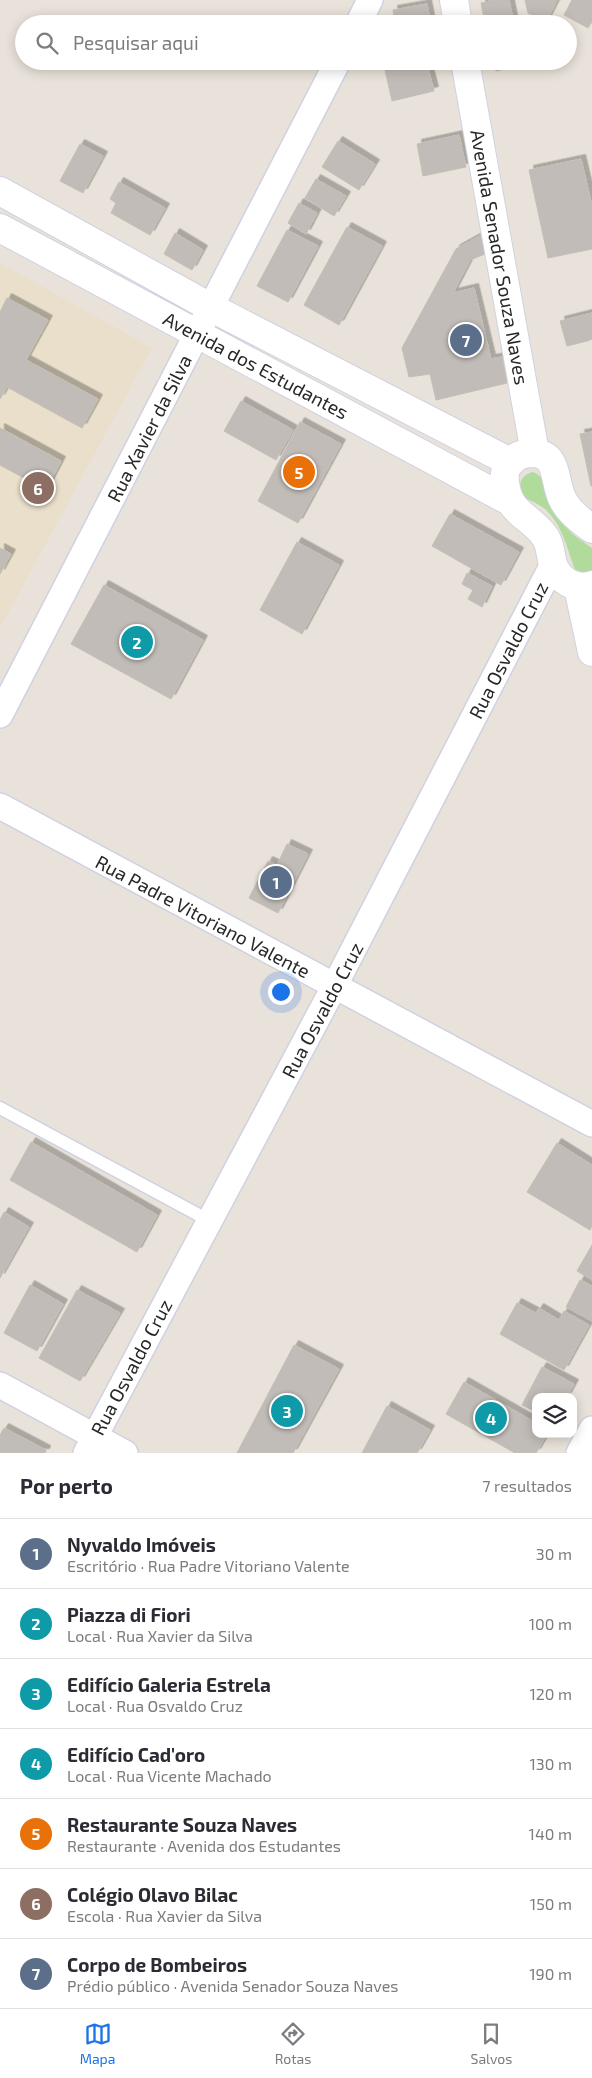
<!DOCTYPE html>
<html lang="pt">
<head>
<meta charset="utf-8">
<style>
  :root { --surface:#fff; --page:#f2f2f3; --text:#2b2b33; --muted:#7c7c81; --line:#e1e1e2; --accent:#1a73e8 }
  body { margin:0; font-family:"Exo 2",sans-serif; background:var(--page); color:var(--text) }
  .controls { position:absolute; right:15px; bottom:15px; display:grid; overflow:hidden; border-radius:10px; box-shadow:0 2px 12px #0003 }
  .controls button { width:45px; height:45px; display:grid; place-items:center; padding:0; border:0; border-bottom:1px solid var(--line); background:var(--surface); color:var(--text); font:25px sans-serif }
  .you { position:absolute; left:280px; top:991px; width:18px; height:18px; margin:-12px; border:4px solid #fff; border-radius:50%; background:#1a73e8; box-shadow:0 0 0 8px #1a73e833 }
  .badge { display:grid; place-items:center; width:32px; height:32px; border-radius:50%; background:var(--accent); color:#fff; font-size:16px; font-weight:700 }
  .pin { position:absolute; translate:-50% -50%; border:2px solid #fff; box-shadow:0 1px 5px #0006 }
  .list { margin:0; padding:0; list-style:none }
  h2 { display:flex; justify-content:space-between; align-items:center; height:65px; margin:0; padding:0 20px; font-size:21px }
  h2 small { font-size:16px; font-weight:400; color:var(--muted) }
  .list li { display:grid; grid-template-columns:32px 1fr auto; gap:15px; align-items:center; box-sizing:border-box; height:70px; padding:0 20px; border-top:1px solid var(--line) }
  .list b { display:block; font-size:19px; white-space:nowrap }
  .list p { margin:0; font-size:16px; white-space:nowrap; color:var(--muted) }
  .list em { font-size:16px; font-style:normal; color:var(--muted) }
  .icon { flex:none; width:28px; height:28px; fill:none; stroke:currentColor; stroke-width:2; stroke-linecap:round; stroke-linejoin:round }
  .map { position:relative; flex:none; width:592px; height:1453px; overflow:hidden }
  .search { position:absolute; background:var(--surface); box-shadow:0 2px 12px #0003; left:15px; right:15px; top:15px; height:55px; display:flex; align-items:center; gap:12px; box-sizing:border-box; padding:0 18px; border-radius:28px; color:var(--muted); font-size:19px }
  .sheet { height:555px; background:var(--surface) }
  nav { display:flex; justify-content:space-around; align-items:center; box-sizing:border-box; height:70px; border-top:1px solid var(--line); background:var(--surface); font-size:14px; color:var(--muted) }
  nav a { display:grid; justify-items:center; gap:2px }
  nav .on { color:var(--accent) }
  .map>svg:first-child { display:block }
</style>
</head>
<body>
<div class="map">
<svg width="592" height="1453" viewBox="0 0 592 1453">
  <defs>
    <filter id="shadow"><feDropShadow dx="4.5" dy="-4.5" stdDeviation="0" flood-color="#0004"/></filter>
  </defs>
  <rect width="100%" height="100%" fill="#e9e2da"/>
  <!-- education -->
  <path fill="#e9dfca" d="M0,263L152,348L0,628Z"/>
  <!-- green -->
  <path fill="#b0db9b" d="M532,472C548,474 552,509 561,522C570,533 580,540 592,548V573L589,575L576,572C567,550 564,527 545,509C538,503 529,501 522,495C518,484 520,477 532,472Z"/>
  <!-- building -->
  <path fill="#c1bcb7" stroke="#c4beb4" filter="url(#shadow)" d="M494,0H509L514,24H485L481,3Z
    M525,0H557L546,22L528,13Z
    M572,0H592V21L588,28L564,15Z
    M427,4L431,24H395L393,10Z
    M383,61H426L434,91L392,101Z
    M494,61H535V62L496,71Z
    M459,135L466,167L423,176L417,144Z
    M338,141L375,164L359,190L322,167Z
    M80,144L103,156L83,193L60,181Z
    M581,159L592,206V249L548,258L529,170Z
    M316,179L346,196L334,216L305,198Z
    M119,182L165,208L150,235L111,213L116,203L110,199Z
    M299,203L317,213L306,234L288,223Z
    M347,227L382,246L339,325L304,305Z
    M287,230L318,246L288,302L257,286Z
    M175,233L203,250L192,270L164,254Z
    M483,234L485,254L470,260L453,293L474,288L491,359L502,357L507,383L436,400L430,374L409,377L402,348L456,249Z
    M7,298L48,320L26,360L98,399L82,428L7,387L0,399V312Z
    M592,313V339L587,341L580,316Z
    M580,316L587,341L567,346L560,321Z
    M241,401L293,430L276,460L224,431Z
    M300,422L341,444L298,523L258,501Z
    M0,428L61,461L46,490L0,465Z
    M592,432V486H591L580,434Z
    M450,514L519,552L501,585L432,546Z
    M297,542L339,565L302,634L260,610Z
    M0,548L11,554L0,574Z
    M467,573L492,586L482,607L468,599L473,590L462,584Z
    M104,585L203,640L171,699L71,644Z
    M287,844L308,854L278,913L249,898L268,861L277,865Z
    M31,1142L157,1215L137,1252L10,1180Z
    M557,1143L592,1165V1226L590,1230L527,1192Z
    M4,1212L29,1227L0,1278V1220Z
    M592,1245V1280L577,1271Z
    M580,1280L592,1286V1321L566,1307Z
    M30,1285L63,1304L37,1351L4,1333Z
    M77,1290L120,1313L80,1381L39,1358Z
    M517,1303L536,1313L539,1308L559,1320L564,1311L589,1325L564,1370L500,1334Z
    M294,1345L339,1369L293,1453H237Z
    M542,1367L574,1384L567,1397H536V1412L522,1405Z
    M464,1382L536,1423V1434H547L536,1453H515L446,1414Z
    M387,1406L430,1430L417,1453H362Z
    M4,1428L46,1450L45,1453H0V1435Z"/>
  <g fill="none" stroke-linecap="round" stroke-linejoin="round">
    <!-- lane casing -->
    <g stroke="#cfd2df" stroke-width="15">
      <path id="lane" d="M0,1108L210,1221"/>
    </g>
    <!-- street casing -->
    <g stroke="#cfd2df" stroke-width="28">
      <path id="street" d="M358,24L370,0
        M0,715L338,61
        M0,806L592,1124
        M0,1385L125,1453
        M86,1453L334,987L553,564
        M579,1453L592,1429"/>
    </g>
    <!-- secondary casing -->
    <g stroke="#cfd2df" stroke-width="30">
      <path id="secondary" d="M454,0L458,24
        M465,61L535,453
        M0,191L210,307L510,462
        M0,228L511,502
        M592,529C581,521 569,512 563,500C553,482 560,454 533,453C525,453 517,455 512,461C505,467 504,473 505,482C508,515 532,516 546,538C551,547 550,555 553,564C558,580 576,591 592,585
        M578,587L592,652"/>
    </g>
    <!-- lane -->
    <use href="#lane" stroke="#fff" stroke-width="12"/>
    <!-- street -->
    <use href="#street" stroke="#fff" stroke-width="25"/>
    <!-- secondary -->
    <use href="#secondary" stroke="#fff" stroke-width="28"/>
  </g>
  <g text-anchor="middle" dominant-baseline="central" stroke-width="4" stroke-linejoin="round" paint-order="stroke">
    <!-- street labels -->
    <g font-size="19" fill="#272727" stroke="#fff">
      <text transform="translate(500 257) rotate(80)">Avenida Senador Souza Naves</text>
      <text transform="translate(256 365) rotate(28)">Avenida dos Estudantes</text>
      <text transform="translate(149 428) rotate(-63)">Rua Xavier da Silva</text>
      <text transform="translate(508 650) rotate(-63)">Rua Osvaldo Cruz</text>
      <text transform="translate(203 916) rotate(28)">Rua Padre Vitoriano Valente</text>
      <text transform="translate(322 1010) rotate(-62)">Rua Osvaldo Cruz</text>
      <text transform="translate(131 1367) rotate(-62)">Rua Osvaldo Cruz</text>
    </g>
  </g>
</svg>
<div class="controls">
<button><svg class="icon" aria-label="layers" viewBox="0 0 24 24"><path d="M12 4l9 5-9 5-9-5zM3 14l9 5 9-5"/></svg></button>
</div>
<div class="you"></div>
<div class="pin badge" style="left:276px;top:882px;background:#5c6f8a">1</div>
<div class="pin badge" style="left:137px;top:642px;background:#0f9aa8">2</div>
<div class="pin badge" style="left:287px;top:1411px;background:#0f9aa8">3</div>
<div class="pin badge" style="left:491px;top:1418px;background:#0f9aa8">4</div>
<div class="pin badge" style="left:299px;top:472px;background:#e8710a">5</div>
<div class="pin badge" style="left:38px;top:488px;background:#8d6e63">6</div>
<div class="pin badge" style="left:466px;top:340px;background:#5c6f8a">7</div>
<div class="search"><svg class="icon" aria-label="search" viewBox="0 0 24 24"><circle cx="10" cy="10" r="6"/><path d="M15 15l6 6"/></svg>Pesquisar aqui</div>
</div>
<section class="sheet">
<h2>Por perto<small>7 resultados</small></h2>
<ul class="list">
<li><span class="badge" style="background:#5c6f8a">1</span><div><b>Nyvaldo Imóveis</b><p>Escritório · Rua Padre Vitoriano Valente</p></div><em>30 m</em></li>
<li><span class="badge" style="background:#0f9aa8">2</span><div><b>Piazza di Fiori</b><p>Local · Rua Xavier da Silva</p></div><em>100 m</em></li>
<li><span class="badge" style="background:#0f9aa8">3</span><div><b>Edifício Galeria Estrela</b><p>Local · Rua Osvaldo Cruz</p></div><em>120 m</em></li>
<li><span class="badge" style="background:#0f9aa8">4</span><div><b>Edifício Cad'oro</b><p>Local · Rua Vicente Machado</p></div><em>130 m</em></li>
<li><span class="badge" style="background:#e8710a">5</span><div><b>Restaurante Souza Naves</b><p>Restaurante · Avenida dos Estudantes</p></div><em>140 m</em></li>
<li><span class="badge" style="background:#8d6e63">6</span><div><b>Colégio Olavo Bilac</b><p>Escola · Rua Xavier da Silva</p></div><em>150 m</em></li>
<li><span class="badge" style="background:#5c6f8a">7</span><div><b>Corpo de Bombeiros</b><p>Prédio público · Avenida Senador Souza Naves</p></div><em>190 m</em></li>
</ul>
</section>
<nav>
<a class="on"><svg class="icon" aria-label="map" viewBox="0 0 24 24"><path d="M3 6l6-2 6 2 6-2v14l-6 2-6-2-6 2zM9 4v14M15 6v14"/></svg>Mapa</a>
<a><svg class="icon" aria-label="directions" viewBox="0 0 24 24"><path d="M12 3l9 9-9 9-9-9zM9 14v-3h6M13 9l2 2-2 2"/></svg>Rotas</a>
<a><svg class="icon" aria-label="saved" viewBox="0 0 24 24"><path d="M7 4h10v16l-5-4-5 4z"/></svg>Salvos</a>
</nav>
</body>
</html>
